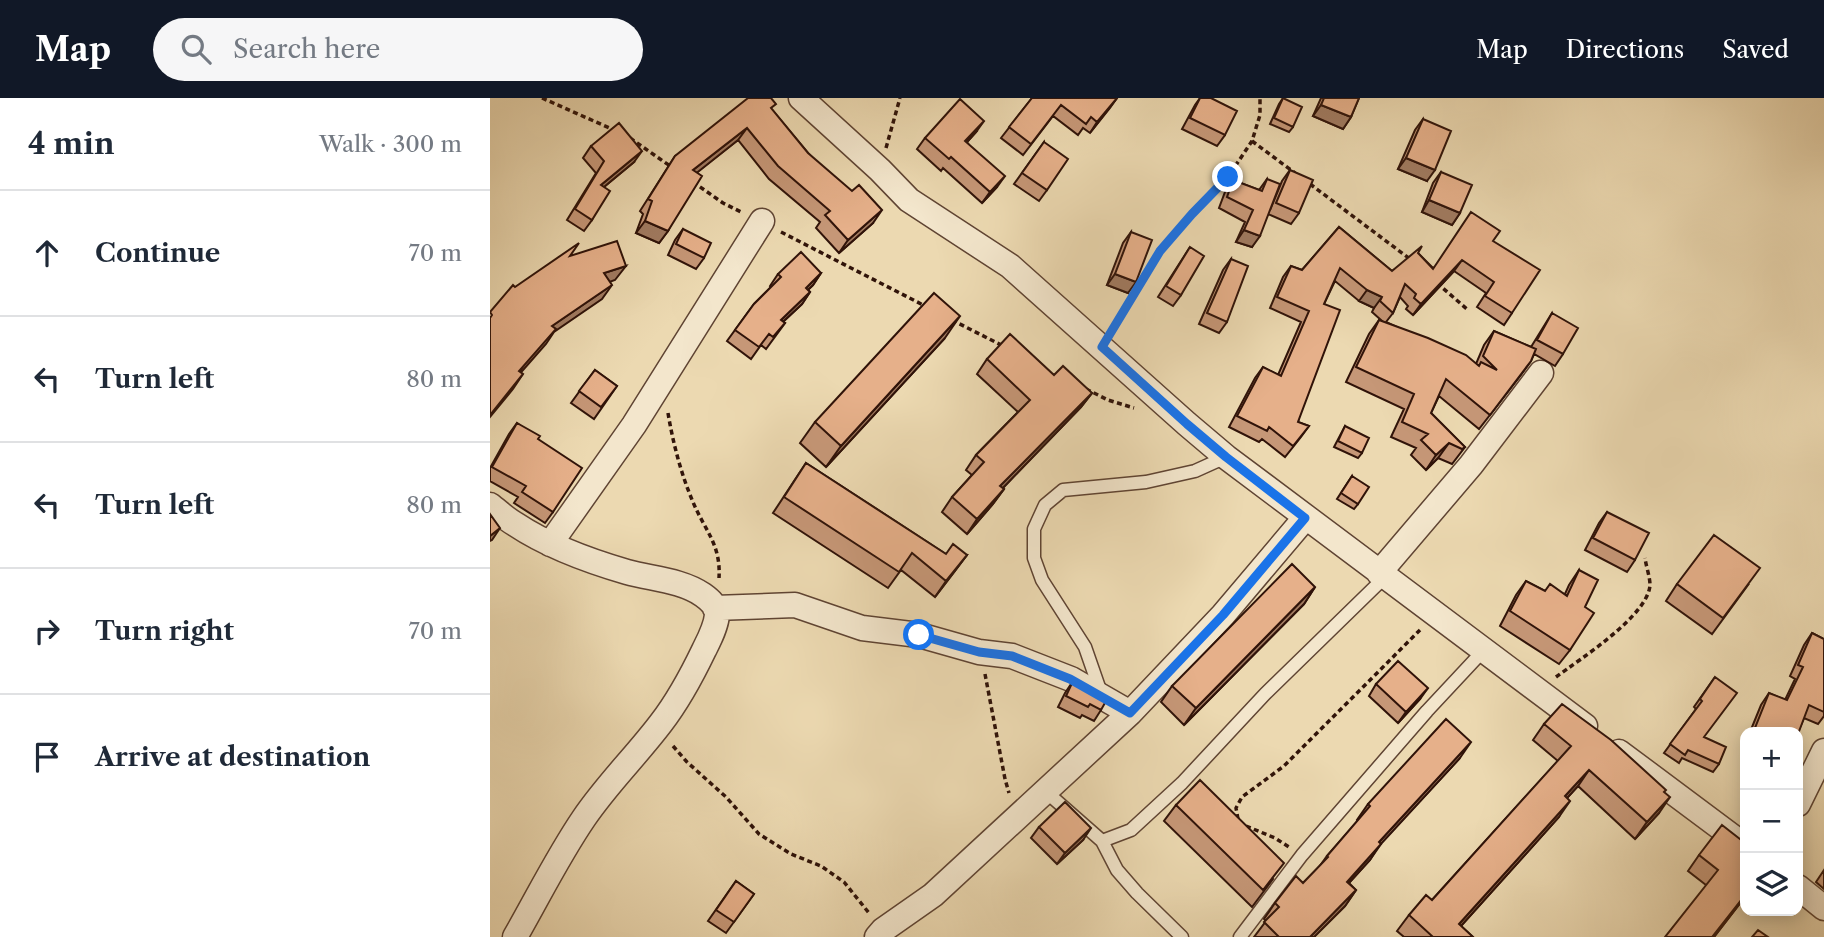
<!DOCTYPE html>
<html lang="en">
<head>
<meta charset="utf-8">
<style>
  :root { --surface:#fff; --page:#f6f6f7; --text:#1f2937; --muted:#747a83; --line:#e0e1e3; --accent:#111827 }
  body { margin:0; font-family:"Libre Caslon Text",serif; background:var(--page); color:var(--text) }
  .controls { position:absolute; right:21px; bottom:21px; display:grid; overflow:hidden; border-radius:14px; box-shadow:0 4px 18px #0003 }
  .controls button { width:63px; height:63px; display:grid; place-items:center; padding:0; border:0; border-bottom:2px solid var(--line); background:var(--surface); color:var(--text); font:35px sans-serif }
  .stop { position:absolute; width:21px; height:21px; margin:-16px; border:5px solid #1a73e8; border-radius:50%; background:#fff }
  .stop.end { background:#1a73e8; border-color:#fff; box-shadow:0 2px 7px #0008 }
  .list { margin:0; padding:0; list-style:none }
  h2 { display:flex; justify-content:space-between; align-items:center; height:91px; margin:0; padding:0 28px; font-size:30px }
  h2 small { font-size:23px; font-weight:400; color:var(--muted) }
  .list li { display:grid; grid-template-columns:46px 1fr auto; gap:21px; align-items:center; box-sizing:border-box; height:126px; padding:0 28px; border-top:2px solid var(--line) }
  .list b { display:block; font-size:26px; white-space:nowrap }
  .list em { font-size:23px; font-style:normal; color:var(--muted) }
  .icon { flex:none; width:38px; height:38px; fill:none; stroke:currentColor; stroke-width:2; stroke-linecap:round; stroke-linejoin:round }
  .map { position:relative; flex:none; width:1334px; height:839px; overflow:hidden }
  header { display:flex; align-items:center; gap:42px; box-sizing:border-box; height:98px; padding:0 35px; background:var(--accent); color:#fff }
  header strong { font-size:33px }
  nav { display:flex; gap:38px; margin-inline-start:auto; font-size:24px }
  .search { width:490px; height:63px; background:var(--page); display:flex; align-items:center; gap:18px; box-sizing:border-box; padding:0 24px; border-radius:38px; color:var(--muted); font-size:26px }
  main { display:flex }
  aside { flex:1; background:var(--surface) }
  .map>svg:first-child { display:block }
</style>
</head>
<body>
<header>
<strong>Map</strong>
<div class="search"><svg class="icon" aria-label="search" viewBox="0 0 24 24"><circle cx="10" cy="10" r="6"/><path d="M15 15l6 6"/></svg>Search here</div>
<nav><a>Map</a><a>Directions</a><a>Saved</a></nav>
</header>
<main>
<aside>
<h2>4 min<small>Walk · 300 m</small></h2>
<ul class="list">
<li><svg class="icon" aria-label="ahead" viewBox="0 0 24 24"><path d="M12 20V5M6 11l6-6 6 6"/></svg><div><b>Continue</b></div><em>70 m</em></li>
<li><svg class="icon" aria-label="left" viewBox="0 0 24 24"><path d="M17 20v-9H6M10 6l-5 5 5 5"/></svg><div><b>Turn left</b></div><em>80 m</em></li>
<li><svg class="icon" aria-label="left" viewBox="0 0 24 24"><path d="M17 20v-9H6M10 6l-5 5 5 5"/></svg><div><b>Turn left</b></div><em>80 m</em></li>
<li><svg class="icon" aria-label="right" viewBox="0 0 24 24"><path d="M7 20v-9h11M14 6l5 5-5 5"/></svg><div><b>Turn right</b></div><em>70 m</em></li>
<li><svg class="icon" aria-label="arrive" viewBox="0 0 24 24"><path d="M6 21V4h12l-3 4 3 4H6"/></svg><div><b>Arrive at destination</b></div></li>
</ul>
</aside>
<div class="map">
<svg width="1334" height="839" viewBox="0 0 1334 839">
  <rect width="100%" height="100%" fill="#ecd9b1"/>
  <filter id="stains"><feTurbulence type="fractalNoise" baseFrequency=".00286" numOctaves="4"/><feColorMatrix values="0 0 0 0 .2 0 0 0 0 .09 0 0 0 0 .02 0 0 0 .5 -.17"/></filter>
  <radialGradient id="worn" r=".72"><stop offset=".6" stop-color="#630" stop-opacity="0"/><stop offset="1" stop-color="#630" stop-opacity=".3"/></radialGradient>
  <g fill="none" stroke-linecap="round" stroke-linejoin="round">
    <!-- lane casing -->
    <g stroke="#5f4433" stroke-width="15">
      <path id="lane" d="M611,595L595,549L552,482L544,460V431L555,407L573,392L656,384L705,373L736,359
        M554,692L612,743L641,732L692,685L775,596L895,479
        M612,743L627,772L647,795L692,839
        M750,839L812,757L937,613L993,553"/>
    </g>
    <!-- street casing -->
    <g stroke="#5f4433" stroke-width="27">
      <path id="street" d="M311,0L390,72L419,102L520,168L697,326L736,359L1095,628
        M0,407C8,413 16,421 25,426C58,448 99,463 137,474C162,481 191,482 213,497C220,502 227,508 227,517C226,529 219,542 214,552C202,577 188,603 171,625C146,658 117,686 94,720C68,758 48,799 25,839
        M60,446L144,327L272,123
        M889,475L981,367L1051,275
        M225,510L305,507L372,530L429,537L489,554L522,558L581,581L640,615
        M1129,654L1255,748
        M1308,706L1334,653
        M1308,789L1334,810
        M387,839L393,832L443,797L640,615L733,517L815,420"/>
    </g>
    <!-- path -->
    <path stroke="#301309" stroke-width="3.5" stroke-dasharray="5 3.5" stroke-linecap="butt" d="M52,0L124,32
      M140,40L183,70
      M762,43L805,75
      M396,50L410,0
      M203,84L233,105L253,115
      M820,86L920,161
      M291,134L437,209
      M947,185L978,212
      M462,222L515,249
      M623,230L670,153L702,116L738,79L762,43L770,17V0
      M596,291L618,302L644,310
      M178,315C183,345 191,376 203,404C215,433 231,446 229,480
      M495,576L515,681L519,695
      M1066,579C1090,561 1158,518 1160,487C1160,479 1156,468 1155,460
      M183,648L197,664L236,699L269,736L301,756L331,768L354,784L379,815
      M748,721L746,710L752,699L794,668L930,532
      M756,728L785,740L799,749"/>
    <!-- lane -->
    <use href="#lane" stroke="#f3e6cc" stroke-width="12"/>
    <!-- street -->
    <use href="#street" stroke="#f3e6cc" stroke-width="24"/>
  </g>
  <!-- wall -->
  <path fill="#c69777" stroke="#301309" stroke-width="2" d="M542,0H627L600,35L593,30L588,37L563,18L533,57L511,40Z
    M710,0H721L735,37L727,48L692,31L705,7Z
    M793,0L803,29L799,34L780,26L789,6Z
    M831,0H869L861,19L853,31L823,18Z
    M282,12L318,55L383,125L349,155L326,130L330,124L279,81L248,42L207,74L178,133L169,145L146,135L153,116L150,113L185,58Z
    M933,21L937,83L908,71L925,32Z
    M486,34L477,44L507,89L492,105L453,70L451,73L427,51L435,40Z
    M554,44L557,92L549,103L524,86Z
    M101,48L144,64L114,89L102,122L94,133L77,122L106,75L93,60Z
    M800,72L809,115L801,126L778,116L762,149L746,144L755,124L729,110L735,94L743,82L769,92L777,81L780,112L792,83Z
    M951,74L970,115L962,127L932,114L943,85Z
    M849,129L902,173L928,155L943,170L1003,143L1022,215L1014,227L987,209L996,195L964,173L923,217L916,211L918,208L910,199L903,215L896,224L986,266L994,247L1004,233L1041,249L1062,215L1073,256L1065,268L1044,256L1041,263L1031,277L989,331L949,298L941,315L975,349L962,366L948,360L936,372L921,357L926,350L901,339L914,311L856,284L879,236L889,222H891L882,214L884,210L869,203L845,183L834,206L808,324L819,328L811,339L795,359L772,341L769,344L739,329L765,280L773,269L788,277L811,224L780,210L793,179L801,168L812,172Z
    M193,131L214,160L206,171L178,157L185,142Z
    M641,134L638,195L617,187L633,145Z
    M700,149L691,197L683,208L668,199Z
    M741,161L737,224L729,235L709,226L733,172Z
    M331,175L323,187L318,192L320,194L312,206L293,224L295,225L276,251L271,247L261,261L237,243L264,206L281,189L280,188L288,176Z
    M455,240L336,369L310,345L325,324Z
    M497,261L564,277L602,295L591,309L513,390L514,391L503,406L477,436L452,414L462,399L482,377L476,372L486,357L528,314L487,276Z
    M105,272L127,288L104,321L81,305Z
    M27,325L48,341L63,414L55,425L24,405L28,399L0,383V370L19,336Z
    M855,328L872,355L868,360L844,349Z
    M316,365L456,456L477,457L445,499L411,472L398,490L283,415Z
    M862,378L868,406L864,411L847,401Z
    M1117,414L1145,462L1137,474L1095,452L1109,425Z
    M1089,472L1095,509L1080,552L1069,566L1010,528L1026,497L1036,483L1055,493L1075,496L1079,487Z
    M1187,486L1258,487L1222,536L1176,503Z
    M825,489L814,506L694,627L671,604L682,588Z
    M1322,535L1334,541V618L1328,626L1314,620L1308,634H1260L1271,607L1279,595L1295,602L1305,581L1300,578L1314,547Z
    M1225,579L1214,639L1229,666L1223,674L1192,660L1189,665L1174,655L1206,611L1204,609Z
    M583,583L611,612L604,623L592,617L590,620L568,609L575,595Z
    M886,586L930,601L908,625L879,598Z
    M1054,626L1174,694L1169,715L1145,741L1088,688L1077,700L1069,719L971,828L983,839H914L907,833L919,817L942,802L1068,663L1043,642Z
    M970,660L890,746L880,762L859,785L866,792L855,808L824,839H764L776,823L774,821L785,805L813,785L829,769L837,758L868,723L867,722L878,706Z
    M686,707L783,781L762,809L674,723Z
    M549,729L593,742L567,766L541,740Z
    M1255,745V799L1224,839L1216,787L1198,773L1209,757Z
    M1334,772V791L1326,784Z
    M246,783L264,796L236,835L218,823Z"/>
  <!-- shaded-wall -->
  <path fill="#a17b61" stroke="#301309" stroke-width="2" d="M627,0L620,10L600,35L607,24Z
    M831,7L861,19L853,31L823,18Z
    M494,23L486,34L468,54L475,43Z
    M257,30L248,42L194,85L203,72Z
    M152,53L144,64L103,98L111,87Z
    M916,60L945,72L937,83L908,71Z
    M515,78L507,89L492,105L500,94Z
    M939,102L970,115L962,127L932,114Z
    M392,112L383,125L349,155L358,142Z
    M155,123L178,133L169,145L146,135Z
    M754,132L770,138L762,149L746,144Z
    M972,162L964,173L923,217L931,206Z
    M136,168L125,182L103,190L114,175Z
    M331,175L323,187L308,201L316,190Z
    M625,176L646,184L638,195L617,187Z
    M122,187L112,201L64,234L56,246L19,288L62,228Z
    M877,192L892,199L884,210L869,203Z
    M320,194L312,206L283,233L291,222Z
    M470,218L455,240L336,369L351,348Z
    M33,276L23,291L0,319V317Z
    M602,295L591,309L500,403L510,388Z
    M959,345L948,360L936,372L946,357Z
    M514,391L503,406L477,436L487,421Z
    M10,430L2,442L0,443V438Z
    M477,457L465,473L445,499L456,483Z
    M825,489L814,506L694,627L706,610Z
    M938,590L930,601L908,625L916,614Z
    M1265,630L1275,634H1262Z
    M981,644L970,660L878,760L889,744Z
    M1099,672L1088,688L1064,714L1075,698Z
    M1180,699L1169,715L1145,741L1157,724Z
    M1080,703L1069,719L961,839L969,826Z
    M601,730L593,742L567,766L575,755Z
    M891,746L880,762L846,799L857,784Z
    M866,792L855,808L824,839H820Z
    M1255,797V799L1224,839H1222Z"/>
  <!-- building -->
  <path fill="#e6b08a" stroke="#301309" stroke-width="2" d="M258,0H281L286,6L281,10L318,55L362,93L369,87L392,112L358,142L335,117L340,113L288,68L257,30L203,72L212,78L178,133L155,123L162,103L158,101L185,58Z
    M542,0H627L607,24L601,19L596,26L571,7L541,46L519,29Z
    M710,0H721L747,13L735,37L700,20Z
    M793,0L812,9L803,29L784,20Z
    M834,0H869L861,19L831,7Z
    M470,1L494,23L475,43L515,78L500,94L461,59L459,61L435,40Z
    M933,21L961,33L945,72L916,60Z
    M129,25L152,53L111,87L120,93L102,122L85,111L114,63L101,48Z
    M554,44L578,61L557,92L532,75Z
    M800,72L823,82L809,115L786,105Z
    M951,74L982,87L970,115L939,102Z
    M777,81L790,86L770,138L754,132L763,112L737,99L743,82L772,93Z
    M981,114L1010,133L1003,143L1050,172L1022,215L995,198L1004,184L972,162L931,206L924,200L926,196L915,186L903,215L890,203L892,199L877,192L850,170L834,206L850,212L808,324L819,328L803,348L779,329L777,333L747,318L773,269L791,278L819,213L787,199L801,168L812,172L849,129L902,173L932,148L928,155L943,171Z
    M193,131L221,145L214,160L186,146Z
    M641,134L662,142L646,184L625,176Z
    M127,143L136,168L114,175L122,187L62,228L66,231L29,273L33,276L0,317V220L2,217L0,214L23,187L25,189L89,145L80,158Z
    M700,149L714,158L691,197L676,188Z
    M311,154L331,175L316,190L320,194L291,222L295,225L283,239L279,236L269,249L245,232L264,206L291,179L288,176Z
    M741,161L758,168L737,224L717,215Z
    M444,195L470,218L351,348L325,324Z
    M1062,215L1088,230L1073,256L1047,242Z
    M889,222L938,240L976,257L989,268L991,264L1007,272L993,258L1004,233L1046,251L1041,263L1000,317L956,281L941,315L975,349L972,351L959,345L946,357L931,342L938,336L912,324L924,296L866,269Z
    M520,236L564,277L573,268L602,295L510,388L514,391L487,421L462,399L494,364L486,357L540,302L497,261Z
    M105,272L127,288L111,309L89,293Z
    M27,325L50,338L48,341L92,370L63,414L32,394L36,388L2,369Z
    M855,328L879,340L872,355L848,343Z
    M316,365L456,456L463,446L477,457L456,483L422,455L409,474L294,399Z
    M862,378L879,389L868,406L851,395Z
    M1117,414L1159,435L1145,462L1103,440Z
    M0,416L10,430L0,438Z
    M1224,437L1270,470L1233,520L1187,486Z
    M802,466L825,489L706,610L682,588Z
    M1089,472L1108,482L1095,509L1104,515L1080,552L1020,513L1036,483L1055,493L1060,486L1077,498Z
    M1322,535L1334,541V614L1319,607L1308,636V634H1275L1265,630L1279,595L1297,602L1313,569L1308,567Z
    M908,563L938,590L916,614L886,586Z
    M1225,579L1247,595L1214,639L1236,649L1229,666L1198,652L1195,657L1180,646L1212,603L1210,601Z
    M583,583L616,603L611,612L600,606L598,609L576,598Z
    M1072,606L1121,642L1176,692L1174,694L1180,699L1157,724L1099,672L1075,698L1080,703L969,826L983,839H943L919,817L936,797L942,802L1081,648L1054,626Z
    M956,621L981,644L889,744L891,746L857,784L866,792L820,839H789L774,824L789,809L785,805L806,778L813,785L838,759L837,758L880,708L878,706Z
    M710,682L794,765L773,792L686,707Z
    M575,704L601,730L575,755L549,729Z
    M1232,727L1255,745V797L1222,839H1175L1228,772L1209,757Z
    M246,783L264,796L244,824L226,812Z
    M1268,832L1278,839H1262Z"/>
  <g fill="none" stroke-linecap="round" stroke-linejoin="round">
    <!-- route -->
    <path stroke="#1a73e8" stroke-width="9" d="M429,537L489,554L522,558L580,581L640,615L733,517L815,420L736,359L697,326L612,249L670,153L702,116L738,79"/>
  </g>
  <rect width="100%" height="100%" filter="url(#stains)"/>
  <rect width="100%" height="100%" fill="url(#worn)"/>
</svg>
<div class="controls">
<button>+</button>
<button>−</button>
<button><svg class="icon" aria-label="layers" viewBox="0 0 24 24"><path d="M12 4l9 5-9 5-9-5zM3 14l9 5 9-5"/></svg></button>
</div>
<div class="stop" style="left:429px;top:537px"></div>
<div class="stop end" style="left:738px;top:79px"></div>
</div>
</main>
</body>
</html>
